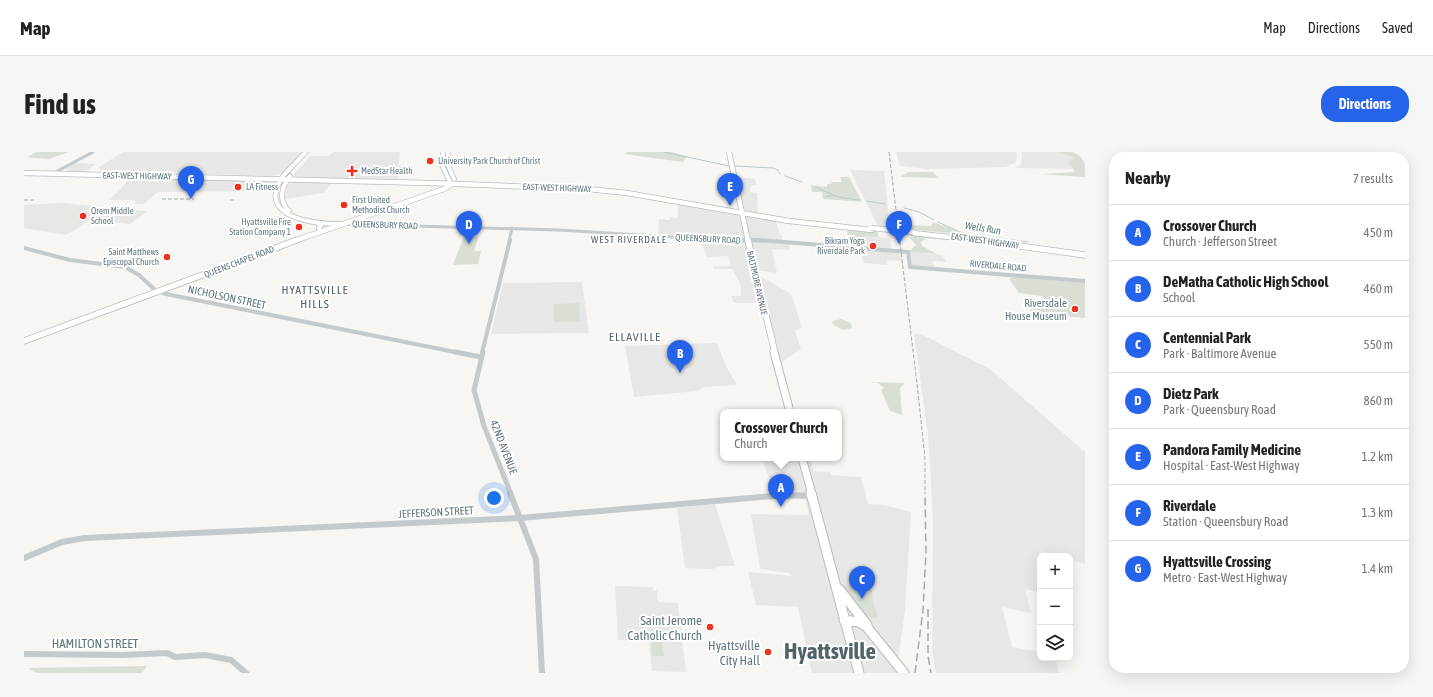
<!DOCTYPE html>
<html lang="en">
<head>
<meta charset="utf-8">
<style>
  :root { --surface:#fff; --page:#f6f6f6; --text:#222; --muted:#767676; --line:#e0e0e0; --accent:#2563eb }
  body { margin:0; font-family:"Asap Condensed",sans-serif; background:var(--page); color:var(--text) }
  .controls { position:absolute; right:12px; bottom:12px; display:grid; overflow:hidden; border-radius:8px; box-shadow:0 4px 16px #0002 }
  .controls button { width:36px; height:36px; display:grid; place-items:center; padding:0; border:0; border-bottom:1px solid var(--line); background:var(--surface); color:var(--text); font:20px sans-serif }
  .you { position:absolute; left:470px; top:346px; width:14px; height:14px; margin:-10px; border:3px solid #fff; border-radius:50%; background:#1a73e8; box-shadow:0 0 0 6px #1a73e833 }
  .badge { display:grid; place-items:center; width:26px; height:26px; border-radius:50%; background:var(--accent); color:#fff; font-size:13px; font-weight:700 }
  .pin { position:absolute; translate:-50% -33px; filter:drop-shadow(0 1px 2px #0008) }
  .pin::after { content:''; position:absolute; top:21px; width:14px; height:12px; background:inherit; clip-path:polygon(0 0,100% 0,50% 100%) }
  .popup { position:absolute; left:696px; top:257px; width:122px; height:52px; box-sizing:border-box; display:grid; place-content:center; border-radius:8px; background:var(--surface); filter:drop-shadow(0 1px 3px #0005); font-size:13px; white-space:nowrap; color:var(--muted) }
  .popup b { font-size:15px; color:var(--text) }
  .popup::after { content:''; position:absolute; left:50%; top:100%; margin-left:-8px; border:8px solid transparent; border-top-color:var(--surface) }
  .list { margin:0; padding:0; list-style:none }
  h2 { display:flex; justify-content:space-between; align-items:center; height:52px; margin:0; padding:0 16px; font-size:17px }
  h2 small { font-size:13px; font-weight:400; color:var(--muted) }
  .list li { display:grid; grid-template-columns:26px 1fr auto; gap:12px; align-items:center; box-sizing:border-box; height:56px; padding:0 16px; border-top:1px solid var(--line) }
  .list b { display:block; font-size:15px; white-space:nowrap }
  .list p { margin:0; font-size:13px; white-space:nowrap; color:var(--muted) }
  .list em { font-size:13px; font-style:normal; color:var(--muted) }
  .icon { flex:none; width:22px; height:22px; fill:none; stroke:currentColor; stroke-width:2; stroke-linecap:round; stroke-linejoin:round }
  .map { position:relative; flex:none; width:1061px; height:521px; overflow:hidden; border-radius:16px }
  header { display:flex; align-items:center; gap:24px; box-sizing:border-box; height:56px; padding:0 20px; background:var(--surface); border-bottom:1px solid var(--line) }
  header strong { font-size:19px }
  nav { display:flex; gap:22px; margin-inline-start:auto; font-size:14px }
  .intro { display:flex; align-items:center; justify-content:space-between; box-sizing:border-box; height:96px; padding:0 24px }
  h1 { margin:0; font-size:28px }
  .button { padding:10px 18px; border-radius:16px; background:var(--accent); color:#fff; font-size:14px; font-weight:700 }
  main { display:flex; gap:24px; padding:0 24px }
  aside { flex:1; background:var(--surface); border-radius:16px; box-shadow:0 4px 16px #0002 }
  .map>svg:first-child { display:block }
</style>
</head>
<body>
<header>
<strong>Map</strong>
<nav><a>Map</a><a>Directions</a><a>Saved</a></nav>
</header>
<div class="intro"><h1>Find us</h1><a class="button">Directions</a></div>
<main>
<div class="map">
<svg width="1061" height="521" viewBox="0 0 1061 521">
  <rect width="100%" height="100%" fill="#f7f6f3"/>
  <!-- built -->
  <path fill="#e7e8e6" d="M99,0H280L259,21L248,24L76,18L75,15Z
    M309,0H376L375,13L381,17L374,27L273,25L269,23L286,4H305Z
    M872,0H992L993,3L992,10L982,15L903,17L877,14L875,12Z
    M998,0H1061V8L1050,17L991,16L997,12Z
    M51,11L72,12L61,20L44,19L41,17Z
    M826,18L860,19L866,76H855Z
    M710,25L731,27L732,33H727L726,40L733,41L734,62L717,59Z
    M106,26L189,27L253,30L250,39L134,40L120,52H111V48H84L95,39Z
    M271,30L307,31L300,41L261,47L264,32Z
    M654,50L718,61L719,66L726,63L751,68L755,78L754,81L757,82L759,90H765L766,98L748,97L753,121L731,118L734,123L767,142L778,175L771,179L777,197L758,210L752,209L737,151H710L707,144H717V134L712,124L708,117H690L689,114H707L704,104L683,105L676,88L634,84L635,67L646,68V65L654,66Z
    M40,51L104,58L124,59L106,72L67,68L42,83L0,76V53Z
    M839,84L866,86L867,98L875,99L877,109L863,108L864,113L840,111L837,103H844L841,96Z
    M884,100L918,103L922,110L908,109L912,117L886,115Z
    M558,130L565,181L467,182L479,131Z
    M890,182H897L966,217L1061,300V412L1046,408V404H1032L1015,399L1016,440L1001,437L1007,461L978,455L988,495L1016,500V506H1031L1035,521H912L908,499L909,371L906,312L904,283Z
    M693,191L702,214L713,233L680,235L673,239L610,245L601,194Z
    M738,306H786L790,319L806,320L807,323L837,325L844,352L860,353L887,360L881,459L872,521H788L774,455L732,453L724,420L768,424L764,421L736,417L727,362L785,363L781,347L752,348Z
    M691,352L711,414H698L688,417L661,416L653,356Z
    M591,434L629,435V438H633L634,450L654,451L662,520L628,519L625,489L594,488Z"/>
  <!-- green -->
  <path fill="#d9dfd4" d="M0,0H45L25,7L0,5Z
    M603,0H647L663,4L659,10L600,2Z
    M1035,0H1061V25L1016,22L1053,20L1049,19L1050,17L1044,10L1050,6Z
    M885,20H909L915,26L876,25Z
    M816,25H825L838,50L799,47L798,40H788L787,33L803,35V32H808L807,30H818Z
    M909,70L945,83L883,77V73L907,74Z
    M823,77L853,79L855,85L841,84L840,87L824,85Z
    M885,82L956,91L903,86L897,90L898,94L913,102L884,100L892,93L885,85H887Z
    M440,84H455L450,99H457L454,112L429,113Z
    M989,125L1061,131V166L1008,161L1003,154L1026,155L1018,144L995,141L985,127Z
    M555,151L556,170H530V152Z
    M817,167L827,171L828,176L819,178L808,172L809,169Z
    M846,230L881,231L876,236L878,263L866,259L857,238L860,236L854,231Z
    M819,433L848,438L849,449L854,466L842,465Z
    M627,490H638L640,504H628Z
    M123,514L118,521H0V516Z"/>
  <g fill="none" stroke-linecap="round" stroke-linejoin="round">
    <!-- stream -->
    <path stroke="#b9c9cb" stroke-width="1" d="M640,0L705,14
      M711,14L749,16L754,18L756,22
      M761,24L778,30
      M791,35L814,45L835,48
      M802,45L809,43
      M843,49L861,52
      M880,56L895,60L910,68
      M914,70L938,81L1004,90
      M1057,100H1061"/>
    <!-- secondary casing -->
    <g stroke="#b6bdc0" stroke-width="5.5">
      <path id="secondary" d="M282,0C274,9 264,17 257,27C233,67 293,72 317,72
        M419,0L418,13L426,30
        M424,0L423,11L430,27
        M265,59C254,48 257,36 266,24"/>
    </g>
    <!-- primary-far3 casing -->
    <g stroke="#b7bcbf" stroke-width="6">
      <path id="primary-far3" d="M705,0L724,89
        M0,21L406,31L564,37L603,41L765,69L848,78
        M294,71L297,73L295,76
        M889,81L960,89
        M270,89L420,37L428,32"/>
    </g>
    <!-- primary-far2 casing -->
    <g stroke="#b7bcbf" stroke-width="7">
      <path id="primary-far2" d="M724,88L751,201
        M953,88L1061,103
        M0,189L273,88"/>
    </g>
    <!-- primary-far1 casing -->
    <g stroke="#b7bcbf" stroke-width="9">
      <path id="primary-far1" d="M750,200L766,260
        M778,306L788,342"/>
    </g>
    <!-- primary casing -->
    <g stroke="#b7bcbf" stroke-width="11">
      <path id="primary" d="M787,341L835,521
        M815,437L843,473
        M820,468L835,470L842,474L880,521"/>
    </g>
    <!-- tertiary-far3 -->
    <path stroke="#c4c9cb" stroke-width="3" d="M28,22L69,0
      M320,72L535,78L712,89
      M485,89L488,76
      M714,89H747"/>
    <!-- tertiary-far2 -->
    <path stroke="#c4c9cb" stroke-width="4" d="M696,88H735L884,100L886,115L1061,129
      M0,96L46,108L101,115L115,123L131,138L142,142L436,201
      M458,201L486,88"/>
    <!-- tertiary-far1 -->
    <path stroke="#c4c9cb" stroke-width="5" d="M431,200L457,205
      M459,200L450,238L460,274L487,342"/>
    <!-- tertiary -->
    <path stroke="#c4c9cb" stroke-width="6" d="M486,341L512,407L518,521
      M0,406L38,390L61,386L496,366L761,343L788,344
      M0,502L99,503L143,501L151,505L181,503L207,508L222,521"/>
    <!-- secondary -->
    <use href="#secondary" stroke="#fff" stroke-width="4"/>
    <!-- primary-far3 -->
    <use href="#primary-far3" stroke="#fff" stroke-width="4.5"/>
    <!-- primary-far2 -->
    <use href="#primary-far2" stroke="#fff" stroke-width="5.5"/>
    <!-- primary-far1 -->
    <use href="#primary-far1" stroke="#fff" stroke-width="7"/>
    <!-- primary -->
    <use href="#primary" stroke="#fff" stroke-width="9"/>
    <!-- rail-far1 -->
    <path stroke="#a2abaf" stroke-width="1" stroke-dasharray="4 2" stroke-linecap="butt" d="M865,0L894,240L901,307V342
      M138,47H170
      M0,48H12
      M206,48H210"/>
    <!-- rail -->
    <path stroke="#a2abaf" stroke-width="1.5" stroke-dasharray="8 4" stroke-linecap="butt" d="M904,457V504L907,521
      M891,521L899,458L902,400L901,341"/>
    <!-- primary-bridge casing -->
    <g stroke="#b7bcbf" stroke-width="6" stroke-linecap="butt">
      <path id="primary-bridge" d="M847,76L889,80"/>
    </g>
    <!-- primary-bridge -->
    <use href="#primary-bridge" stroke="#fff" stroke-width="4.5"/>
  </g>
  <!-- markers -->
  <g fill="#ec311e" stroke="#fff" stroke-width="1.5">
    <circle cx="406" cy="9" r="4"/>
    <path d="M326 13h4v4h4v4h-4v4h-4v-4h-4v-4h4z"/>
    <circle cx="214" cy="35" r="4"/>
    <circle cx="320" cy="53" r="4"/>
    <circle cx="59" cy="64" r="4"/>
    <circle cx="275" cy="75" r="4"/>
    <circle cx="849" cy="94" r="4"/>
    <circle cx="143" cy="105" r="4"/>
    <circle cx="1051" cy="157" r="4"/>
    <circle cx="686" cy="475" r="4"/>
    <circle cx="744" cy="500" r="4"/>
  </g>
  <g text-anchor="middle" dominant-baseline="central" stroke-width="4" stroke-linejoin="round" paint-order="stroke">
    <!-- far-poi labels -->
    <g font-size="9" fill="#607680" stroke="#fff" text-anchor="start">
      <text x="414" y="9">University Park Church of Christ</text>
      <text x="337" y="19">MedStar Health</text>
      <text x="222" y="35">LA Fitness</text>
      <text x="328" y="48">First United<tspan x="328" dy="10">Methodist Church</tspan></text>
      <text x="67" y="59">Orem Middle<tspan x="67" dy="10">School</tspan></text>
      <text x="267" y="70" text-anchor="end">Hyattsville Fire<tspan x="267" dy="10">Station Company 1</tspan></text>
      <text x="841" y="89" text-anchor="end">Bikram Yoga<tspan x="841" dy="10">Riverdale Park</tspan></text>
      <text x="135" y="100" text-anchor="end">Saint Matthews<tspan x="135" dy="10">Episcopal Church</tspan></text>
    </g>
    <!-- far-street labels -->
    <g font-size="9" fill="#607680" stroke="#fff">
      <text transform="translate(113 24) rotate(1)">EAST-WEST HIGHWAY</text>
      <text transform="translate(533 36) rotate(2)">EAST-WEST HIGHWAY</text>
      <text transform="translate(361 73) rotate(2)">QUEENSBURY ROAD</text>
      <text transform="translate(684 87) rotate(3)">QUEENSBURY ROAD</text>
      <text transform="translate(961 89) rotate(8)">EAST-WEST HIGHWAY</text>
      <text transform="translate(215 110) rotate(-21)">QUEENS CHAPEL ROAD</text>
      <text transform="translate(974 114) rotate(5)">RIVERDALE ROAD</text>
      <text transform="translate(733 131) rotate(77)">BALTIMORE AVENUE</text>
    </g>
    <!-- far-water labels -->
    <g font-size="10" font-style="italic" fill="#5a777b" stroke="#fff">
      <text transform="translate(959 76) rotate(9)">Wells Run</text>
    </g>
    <!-- far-neighbourhood labels -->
    <g font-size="10" letter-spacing="1" fill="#52636a" stroke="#fff">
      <text x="605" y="87">WEST RIVERDALE</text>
    </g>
    <!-- street labels -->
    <g font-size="11" fill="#607680" stroke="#fff">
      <text transform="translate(203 145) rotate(12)">NICHOLSON STREET</text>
      <text transform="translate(480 295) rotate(69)">42ND AVENUE</text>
      <text transform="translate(412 360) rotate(-3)">JEFFERSON STREET</text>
    </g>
    <!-- poi labels -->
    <g font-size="11" fill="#607680" stroke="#fff" text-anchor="end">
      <text x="1043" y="151">Riversdale<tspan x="1043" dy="13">House Museum</tspan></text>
    </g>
    <!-- neighbourhood labels -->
    <g font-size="12" letter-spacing="1" fill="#52636a" stroke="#fff">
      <text x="291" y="138">HYATTSVILLE<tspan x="291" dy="14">HILLS</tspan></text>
      <text x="611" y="185">ELLAVILLE</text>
    </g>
    <!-- near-poi labels -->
    <g font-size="13" fill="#607680" stroke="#fff" text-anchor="end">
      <text x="678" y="468">Saint Jerome<tspan x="678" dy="15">Catholic Church</tspan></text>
      <text x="736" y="493">Hyattsville<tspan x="736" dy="15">City Hall</tspan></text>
    </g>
    <!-- near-street labels -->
    <g font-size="13" fill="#607680" stroke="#fff">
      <text x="71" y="491">HAMILTON STREET</text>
    </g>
    <!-- near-town labels -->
    <g font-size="23" font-weight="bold" fill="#52636a" stroke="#fff">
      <text x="806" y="499">Hyattsville</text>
    </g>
  </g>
</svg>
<div class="controls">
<button>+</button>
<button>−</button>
<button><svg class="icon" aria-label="layers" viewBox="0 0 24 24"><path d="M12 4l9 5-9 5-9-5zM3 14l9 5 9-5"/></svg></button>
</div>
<div class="you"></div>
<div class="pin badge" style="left:757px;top:355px">A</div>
<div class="popup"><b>Crossover Church</b>Church</div>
<div class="pin badge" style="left:656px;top:221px">B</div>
<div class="pin badge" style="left:838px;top:447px">C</div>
<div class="pin badge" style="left:445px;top:92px">D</div>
<div class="pin badge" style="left:706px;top:54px">E</div>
<div class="pin badge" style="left:875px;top:92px">F</div>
<div class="pin badge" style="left:167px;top:47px">G</div>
</div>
<aside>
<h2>Nearby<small>7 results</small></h2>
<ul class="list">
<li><span class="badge">A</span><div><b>Crossover Church</b><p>Church · Jefferson Street</p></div><em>450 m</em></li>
<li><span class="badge">B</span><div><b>DeMatha Catholic High School</b><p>School</p></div><em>460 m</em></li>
<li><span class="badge">C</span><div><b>Centennial Park</b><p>Park · Baltimore Avenue</p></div><em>550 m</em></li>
<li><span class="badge">D</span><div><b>Dietz Park</b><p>Park · Queensbury Road</p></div><em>860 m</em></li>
<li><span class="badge">E</span><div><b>Pandora Family Medicine</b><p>Hospital · East-West Highway</p></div><em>1.2 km</em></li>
<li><span class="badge">F</span><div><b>Riverdale</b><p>Station · Queensbury Road</p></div><em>1.3 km</em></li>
<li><span class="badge">G</span><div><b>Hyattsville Crossing</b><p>Metro · East-West Highway</p></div><em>1.4 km</em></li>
</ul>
</aside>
</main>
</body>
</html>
